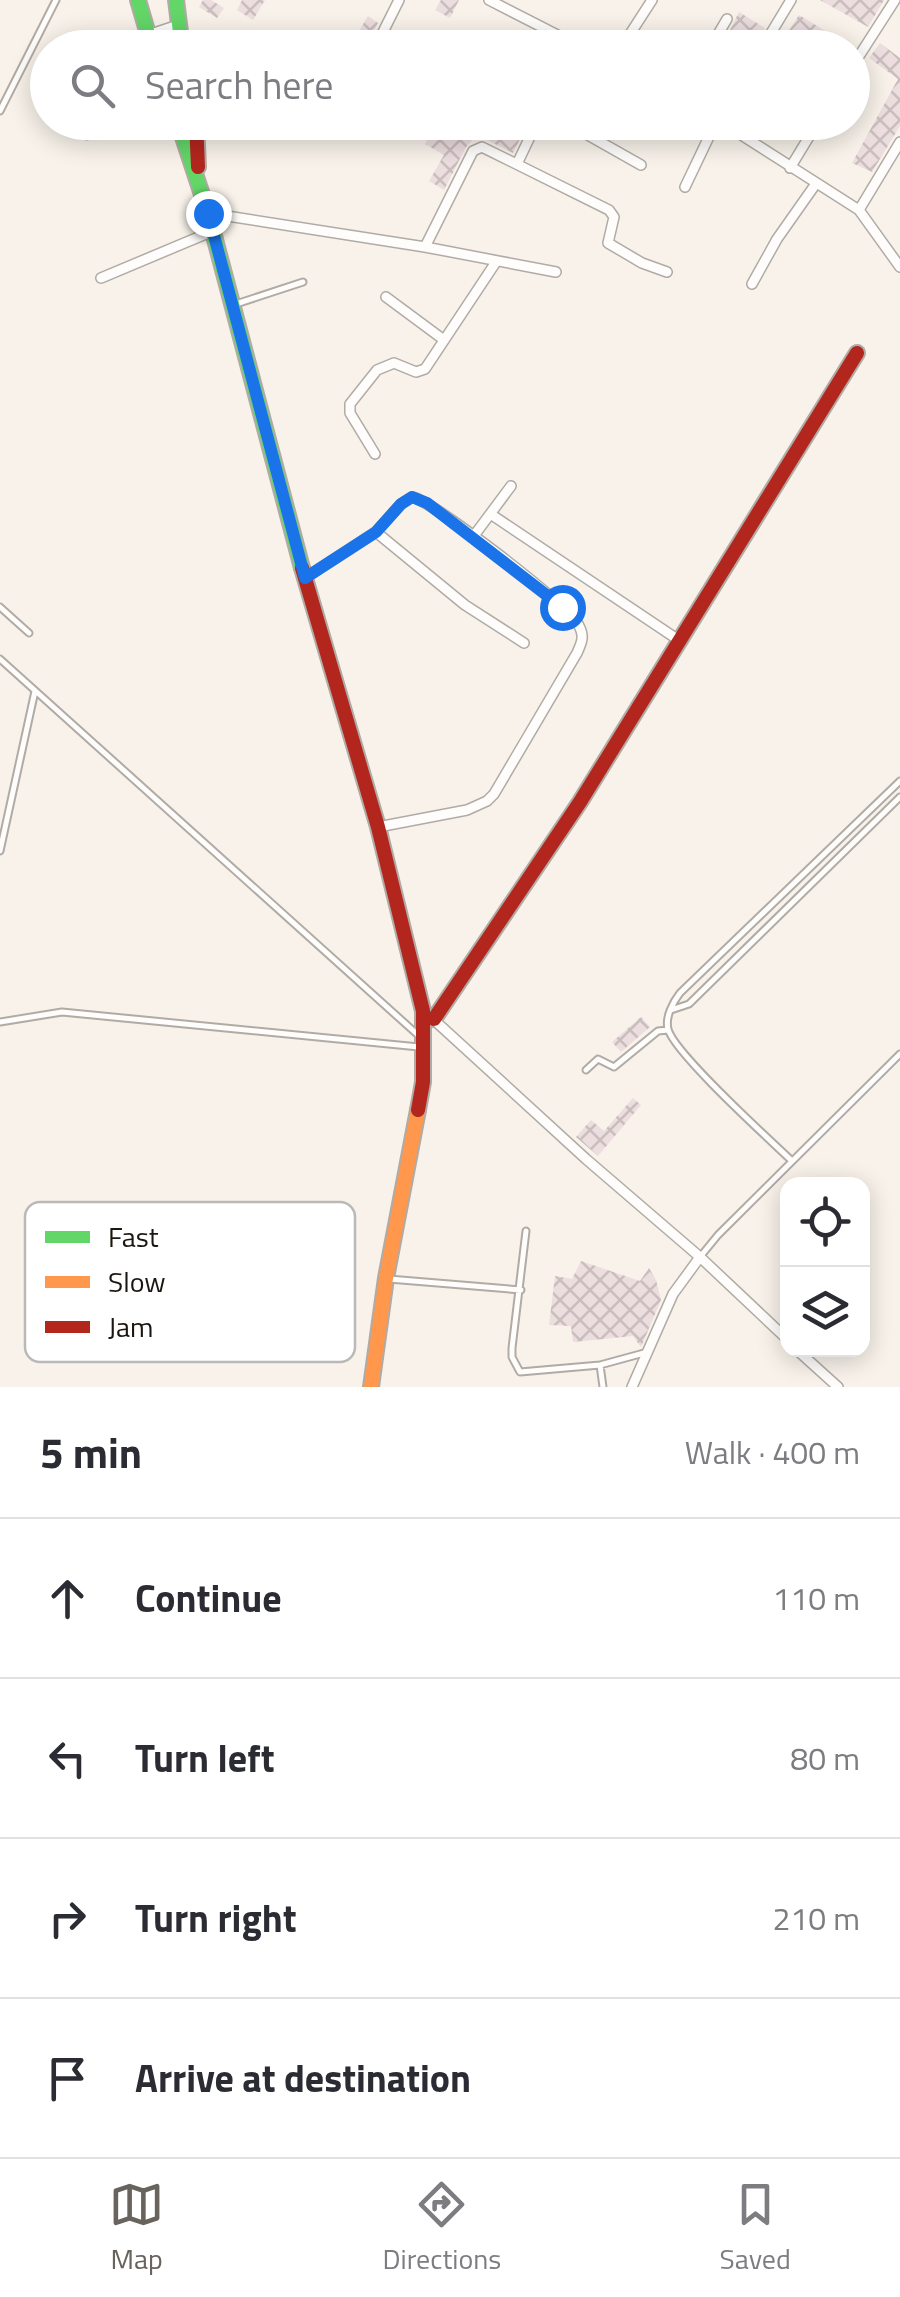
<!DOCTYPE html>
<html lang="en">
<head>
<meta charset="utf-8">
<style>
  :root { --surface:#fff; --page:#f2f2f3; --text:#2b2b33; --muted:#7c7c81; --line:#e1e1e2; --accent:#68635c }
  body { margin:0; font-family:"Titillium Web",sans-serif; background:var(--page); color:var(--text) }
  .controls { position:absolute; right:30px; bottom:30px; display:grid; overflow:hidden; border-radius:20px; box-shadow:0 5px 25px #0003 }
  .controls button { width:90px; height:90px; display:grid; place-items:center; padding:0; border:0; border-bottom:2px solid var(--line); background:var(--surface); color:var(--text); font:50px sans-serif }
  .stop { position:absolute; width:30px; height:30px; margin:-22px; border:8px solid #1a73e8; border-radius:50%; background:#fff }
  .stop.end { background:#1a73e8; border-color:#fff; box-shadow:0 2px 10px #0008 }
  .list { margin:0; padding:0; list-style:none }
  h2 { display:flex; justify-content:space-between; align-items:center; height:130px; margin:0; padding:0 40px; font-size:42px }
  h2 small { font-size:32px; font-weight:400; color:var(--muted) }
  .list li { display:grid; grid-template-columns:65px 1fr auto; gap:30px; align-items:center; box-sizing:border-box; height:160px; padding:0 40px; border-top:2px solid var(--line) }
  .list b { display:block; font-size:38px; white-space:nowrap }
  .list em { font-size:32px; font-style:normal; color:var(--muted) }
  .icon { flex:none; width:55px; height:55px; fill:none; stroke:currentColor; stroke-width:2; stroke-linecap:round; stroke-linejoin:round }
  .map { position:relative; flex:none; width:900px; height:1387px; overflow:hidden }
  .search { position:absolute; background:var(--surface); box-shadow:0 5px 25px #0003; left:30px; right:30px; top:30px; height:110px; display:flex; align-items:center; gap:25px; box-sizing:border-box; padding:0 35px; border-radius:55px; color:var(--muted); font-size:38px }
  .sheet { height:770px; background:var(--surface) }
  nav { display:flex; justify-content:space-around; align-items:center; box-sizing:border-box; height:140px; border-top:2px solid var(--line); background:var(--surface); font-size:28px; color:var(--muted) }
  nav a { display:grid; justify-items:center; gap:5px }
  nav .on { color:var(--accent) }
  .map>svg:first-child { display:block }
</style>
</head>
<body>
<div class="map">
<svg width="900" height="1387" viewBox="0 0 900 1387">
  <defs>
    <pattern id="building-cross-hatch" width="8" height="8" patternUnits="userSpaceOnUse" patternTransform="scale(2.5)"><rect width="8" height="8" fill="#ecdddf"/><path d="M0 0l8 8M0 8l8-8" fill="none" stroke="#cabdbe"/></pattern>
  </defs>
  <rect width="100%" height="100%" fill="#f8f2ea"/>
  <!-- building -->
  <path fill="url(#building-cross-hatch)" d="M203,0H211L224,8L217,18L199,7Z
    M242,0H265L253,20L237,10Z
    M441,0H459L450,18L435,10Z
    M820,0H884L868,27Z
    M739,12L765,28L754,48H721Z
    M799,15L827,32L822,41L834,48H778Z
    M368,16L378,23L368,43L356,36Z
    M880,43L900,58V126L872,172L852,163L898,79L869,58Z
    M438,122H495L521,137L513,153L477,135L466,147L444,190L429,181L444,155L425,144Z
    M641,1017L650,1027L621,1052L612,1042Z
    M633,1098L641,1105L598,1156L576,1137L591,1120L604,1131Z
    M581,1261L640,1281L649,1268L656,1280L661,1300L641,1347L633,1336L573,1342L571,1326L549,1325L555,1276L572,1279Z"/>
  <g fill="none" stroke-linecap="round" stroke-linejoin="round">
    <!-- lane casing -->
    <g stroke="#b0aba4" stroke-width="9">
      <path id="lane" d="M0,111L56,0
        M87,136L138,122
        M236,304L303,282
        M0,607L29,633
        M0,659L418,1035
        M0,851L35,691
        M671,1010L689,1004L900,797
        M0,1022L62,1012L419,1047
        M586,1070L598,1059L614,1067L658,1031L668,1030
        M792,1161C769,1139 674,1053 668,1029C665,1017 673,1002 680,993L900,781
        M526,1231L512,1348V1357L520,1372L600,1365L644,1353
        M700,1257L718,1235L900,1054
        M389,1279L521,1290
        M600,1365L603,1387"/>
    </g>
    <!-- street casing -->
    <g stroke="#b0aba4" stroke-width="12">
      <path id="street" d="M489,0L583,48
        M148,35L178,25
        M375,48L399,0
        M621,48L652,0
        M710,48L727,19
        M762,48L791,0
        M852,67L895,0
        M565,122L641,165
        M721,122L859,210L900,267
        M517,164L537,122
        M790,168L818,122
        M685,187L716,122
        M859,210L900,142
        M208,213L425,247L556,272
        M425,247L473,151L482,147L609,210L614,217L608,243L642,263L667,272
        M101,278L213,231
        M752,284L777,239L815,185
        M386,297L444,340
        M375,454L350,413V404L377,370L394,363L416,372L425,369L496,262
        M492,515L680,641
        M376,532L465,605L524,643
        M473,537L511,486
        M305,578L376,532L401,504L412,497C433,501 568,605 578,624C585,636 582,642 577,653L494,794L487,801L467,810L378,827
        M433,1019L586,1159L700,1257L788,1340
        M797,1350L838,1387
        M632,1387L673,1294L700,1257"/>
    </g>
    <!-- fast casing -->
    <g stroke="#b0aba4" stroke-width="18">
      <path id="fast" d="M138,0L152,48
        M176,0L182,48
        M178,122L208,213L302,568"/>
    </g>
    <!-- slow casing -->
    <g stroke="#b0aba4" stroke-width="18">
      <path id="slow" d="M371,1387L386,1278L418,1110"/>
    </g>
    <!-- jam casing -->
    <g stroke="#b0aba4" stroke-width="18">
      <path id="jam" d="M196,122L198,167
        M302,568L378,827L423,1011V1082L418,1110
        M434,1019L580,802L857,353"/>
    </g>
    <!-- lane -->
    <use href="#lane" stroke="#fefdfc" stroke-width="5"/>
    <!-- street -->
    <use href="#street" stroke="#fefdfc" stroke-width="9"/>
    <!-- fast -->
    <use href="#fast" stroke="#63d668" stroke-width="14"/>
    <!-- slow -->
    <use href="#slow" stroke="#ff974d" stroke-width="14"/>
    <!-- jam -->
    <use href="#jam" stroke="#b3261e" stroke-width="14"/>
  </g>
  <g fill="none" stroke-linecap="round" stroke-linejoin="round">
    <!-- route -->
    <path stroke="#1a73e8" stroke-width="12" d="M208,213L305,578L376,532L401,504L412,497L427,503L562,607"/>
  </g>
  <!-- legend -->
  <rect x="25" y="1202" width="330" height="160" rx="15" fill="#fff" stroke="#bbb9b7" stroke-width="2.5"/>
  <rect x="45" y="1231" width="45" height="12" fill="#63d668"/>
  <rect x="45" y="1276" width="45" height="12" fill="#ff974d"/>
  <rect x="45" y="1321" width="45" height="12" fill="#b3261e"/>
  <g font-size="28" fill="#1b1610">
    <text x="108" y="1247">Fast</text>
    <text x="108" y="1292">Slow</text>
    <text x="108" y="1337">Jam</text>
  </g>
</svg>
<div class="controls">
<button><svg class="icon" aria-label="locate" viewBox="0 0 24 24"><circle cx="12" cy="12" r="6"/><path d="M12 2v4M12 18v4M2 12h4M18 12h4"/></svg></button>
<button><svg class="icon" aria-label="layers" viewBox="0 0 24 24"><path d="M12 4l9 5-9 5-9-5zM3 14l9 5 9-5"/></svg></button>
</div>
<div class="stop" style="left:562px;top:607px"></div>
<div class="stop end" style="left:208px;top:213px"></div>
<div class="search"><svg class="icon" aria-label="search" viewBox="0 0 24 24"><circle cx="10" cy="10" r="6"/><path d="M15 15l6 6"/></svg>Search here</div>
</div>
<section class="sheet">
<h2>5 min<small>Walk · 400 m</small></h2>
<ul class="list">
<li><svg class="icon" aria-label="ahead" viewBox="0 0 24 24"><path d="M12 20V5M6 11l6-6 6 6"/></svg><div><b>Continue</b></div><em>110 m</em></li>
<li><svg class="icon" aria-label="left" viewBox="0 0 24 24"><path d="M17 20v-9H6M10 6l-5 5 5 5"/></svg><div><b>Turn left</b></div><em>80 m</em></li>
<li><svg class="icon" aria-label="right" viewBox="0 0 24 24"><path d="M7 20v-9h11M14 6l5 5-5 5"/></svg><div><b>Turn right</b></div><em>210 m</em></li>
<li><svg class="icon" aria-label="arrive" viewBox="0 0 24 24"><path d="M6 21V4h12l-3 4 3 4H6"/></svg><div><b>Arrive at destination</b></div></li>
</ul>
</section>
<nav>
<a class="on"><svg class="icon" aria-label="map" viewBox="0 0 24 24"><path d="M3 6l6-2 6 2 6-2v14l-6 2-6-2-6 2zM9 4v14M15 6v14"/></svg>Map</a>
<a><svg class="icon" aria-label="directions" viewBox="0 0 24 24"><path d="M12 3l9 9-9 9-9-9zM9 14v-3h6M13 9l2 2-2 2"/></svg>Directions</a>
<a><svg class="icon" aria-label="saved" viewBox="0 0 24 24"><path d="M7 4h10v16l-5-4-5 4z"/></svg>Saved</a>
</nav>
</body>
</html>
